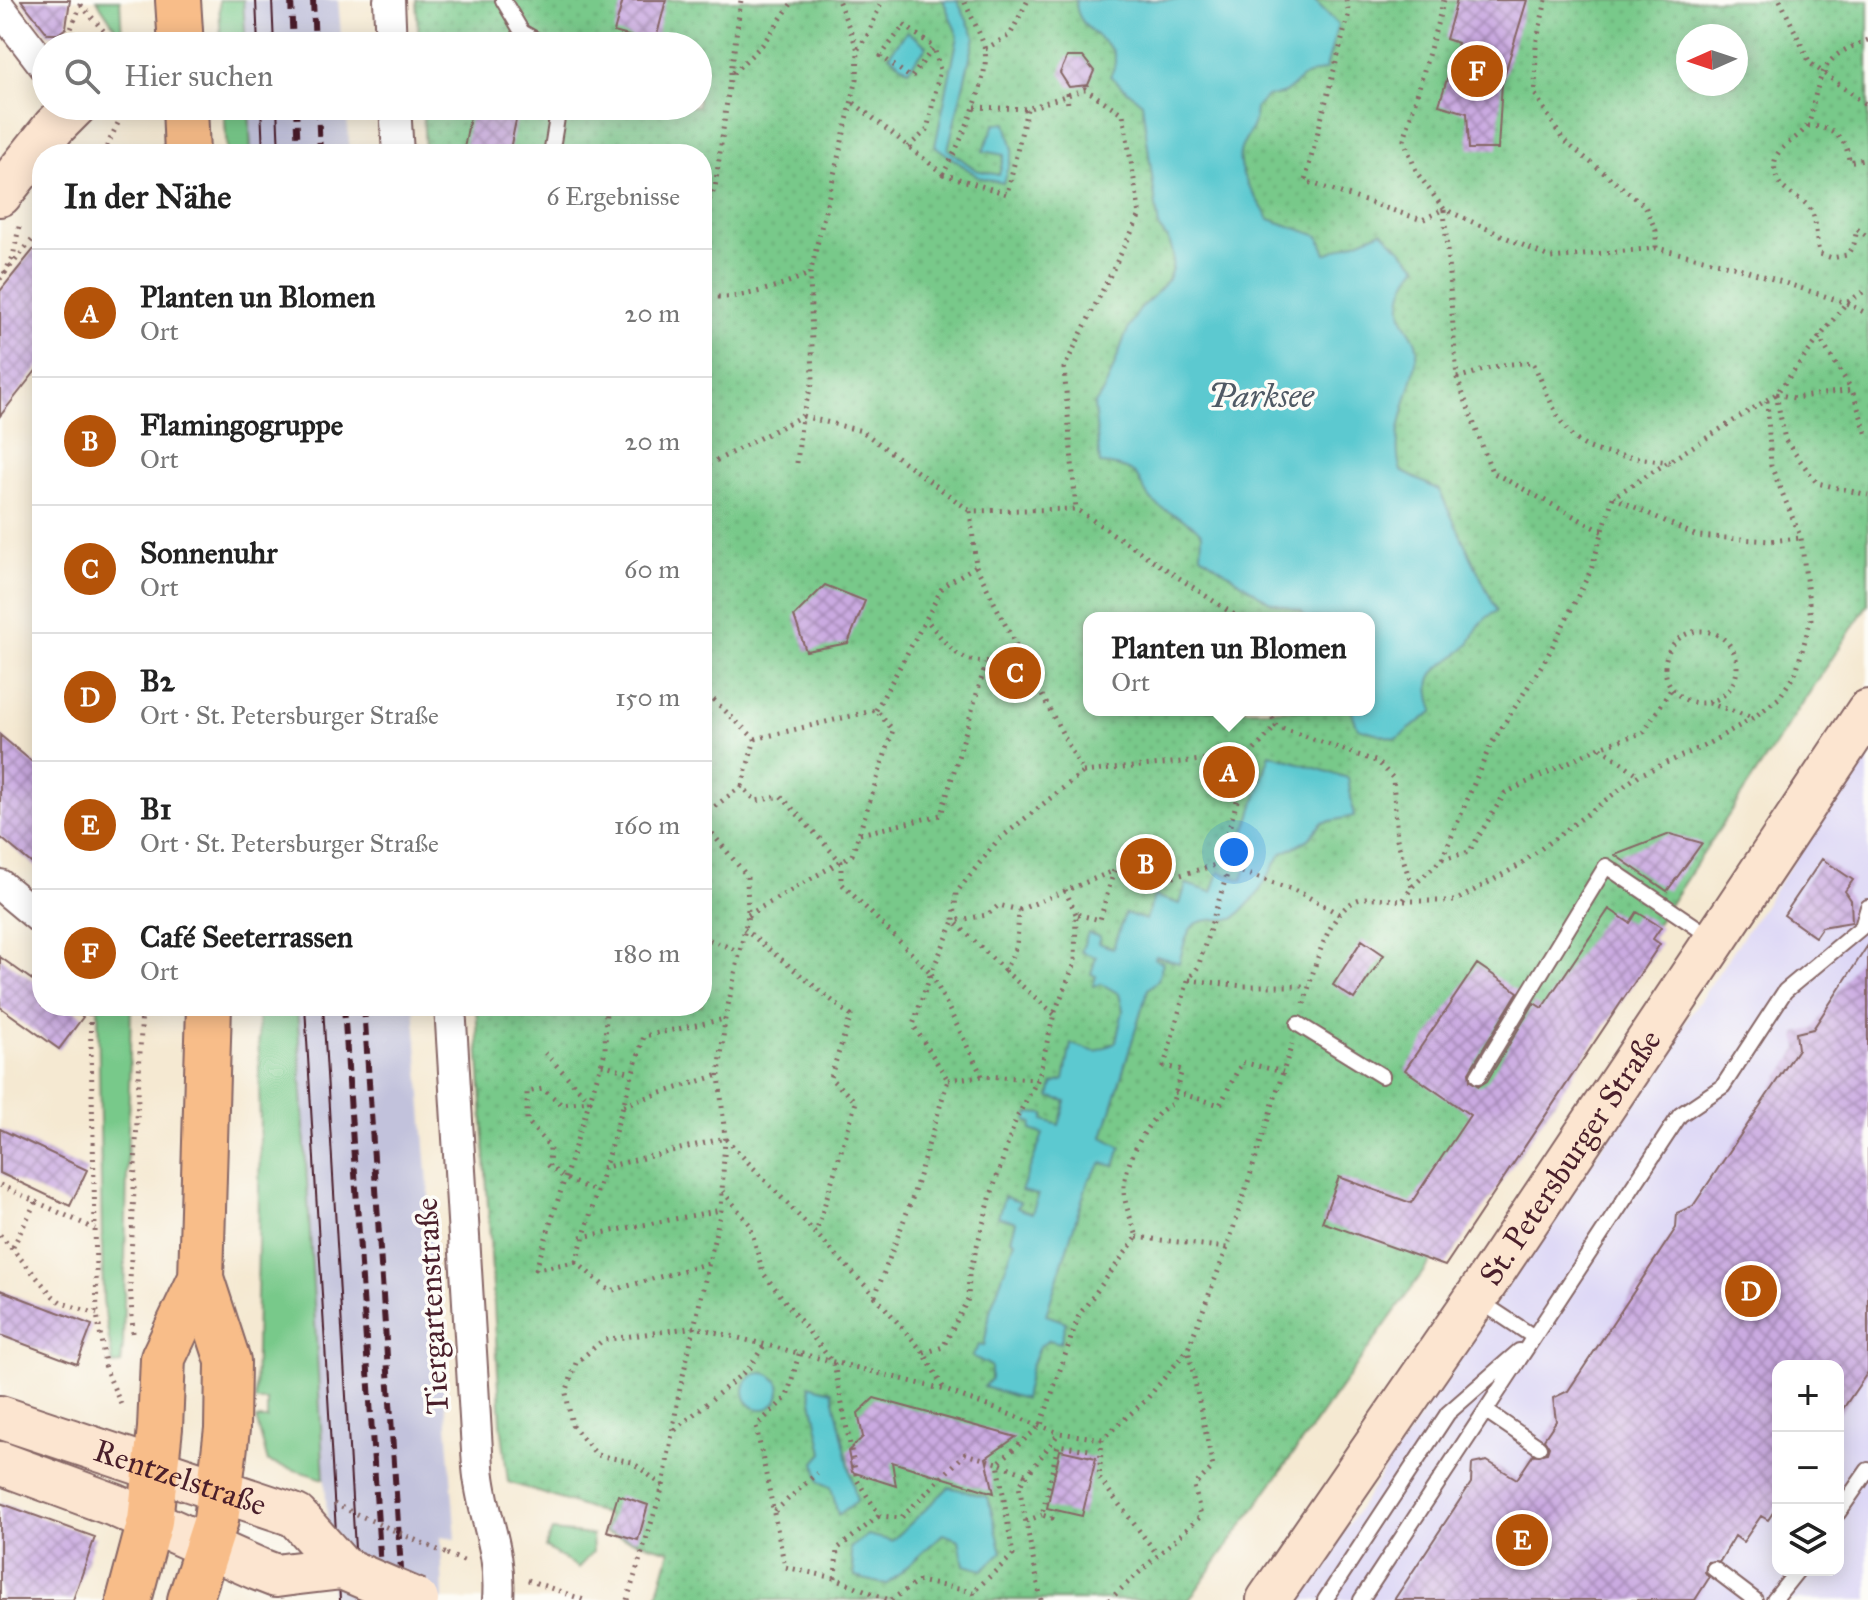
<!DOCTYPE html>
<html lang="de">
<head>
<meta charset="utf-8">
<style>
  :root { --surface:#fff; --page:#f2f2f2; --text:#222; --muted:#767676; --line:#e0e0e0; --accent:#b45309 }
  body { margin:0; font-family:"IM FELL Great Primer",serif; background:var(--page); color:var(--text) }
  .controls { position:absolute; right:24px; bottom:24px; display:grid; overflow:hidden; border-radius:16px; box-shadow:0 4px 20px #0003 }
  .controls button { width:72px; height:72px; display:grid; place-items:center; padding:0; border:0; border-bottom:2px solid var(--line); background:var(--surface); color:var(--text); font:40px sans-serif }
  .compass { position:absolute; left:1676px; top:24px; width:72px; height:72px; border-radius:50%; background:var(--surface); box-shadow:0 4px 20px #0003; rotate:267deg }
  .you { position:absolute; left:1234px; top:852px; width:28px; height:28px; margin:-20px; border:6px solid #fff; border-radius:50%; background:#1a73e8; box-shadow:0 0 0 12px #1a73e833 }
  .badge { display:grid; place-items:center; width:52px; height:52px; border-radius:50%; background:var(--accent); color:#fff; font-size:26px; font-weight:700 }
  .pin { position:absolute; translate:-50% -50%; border:4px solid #fff; box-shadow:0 2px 8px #0006 }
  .popup { position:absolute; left:1083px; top:612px; width:292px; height:104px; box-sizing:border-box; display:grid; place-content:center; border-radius:16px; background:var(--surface); filter:drop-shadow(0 2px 6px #0005); font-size:26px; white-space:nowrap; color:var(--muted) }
  .popup b { font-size:30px; color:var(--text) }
  .popup::after { content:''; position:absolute; left:50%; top:100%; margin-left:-16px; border:16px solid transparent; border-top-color:var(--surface) }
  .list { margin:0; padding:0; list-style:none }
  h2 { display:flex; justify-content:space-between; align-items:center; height:104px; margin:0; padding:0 32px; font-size:34px }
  h2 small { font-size:26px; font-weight:400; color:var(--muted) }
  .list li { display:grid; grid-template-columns:52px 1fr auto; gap:24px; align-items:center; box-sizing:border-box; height:128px; padding:0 32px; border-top:2px solid var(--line) }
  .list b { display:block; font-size:30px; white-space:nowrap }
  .list p { margin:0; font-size:26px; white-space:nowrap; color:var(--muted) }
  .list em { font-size:26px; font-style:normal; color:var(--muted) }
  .icon { flex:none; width:44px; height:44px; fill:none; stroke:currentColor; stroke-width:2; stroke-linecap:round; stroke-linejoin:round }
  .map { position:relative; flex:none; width:1868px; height:1600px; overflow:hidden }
  .search { position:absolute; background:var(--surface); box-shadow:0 4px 20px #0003; left:32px; top:32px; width:680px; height:88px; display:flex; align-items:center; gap:20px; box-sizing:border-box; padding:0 28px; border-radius:44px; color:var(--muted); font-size:30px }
  .panel { position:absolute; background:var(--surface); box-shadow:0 4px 20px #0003; left:32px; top:144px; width:680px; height:872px; border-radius:32px }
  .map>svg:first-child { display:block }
</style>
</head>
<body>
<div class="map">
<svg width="1868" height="1600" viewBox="0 0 1868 1600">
  <defs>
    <pattern id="park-dots" width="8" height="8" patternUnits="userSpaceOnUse" patternTransform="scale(2)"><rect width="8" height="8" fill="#78c98a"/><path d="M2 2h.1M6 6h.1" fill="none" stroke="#69ac77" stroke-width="1.8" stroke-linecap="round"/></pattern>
    <pattern id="building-cross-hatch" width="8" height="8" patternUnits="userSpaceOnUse" patternTransform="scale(2)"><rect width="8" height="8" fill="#caaae1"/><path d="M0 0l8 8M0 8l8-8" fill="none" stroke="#a68ab7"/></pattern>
  </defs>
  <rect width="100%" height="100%" fill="#fdfcf7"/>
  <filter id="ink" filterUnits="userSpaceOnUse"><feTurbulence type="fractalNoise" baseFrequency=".0125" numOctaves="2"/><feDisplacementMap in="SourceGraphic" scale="16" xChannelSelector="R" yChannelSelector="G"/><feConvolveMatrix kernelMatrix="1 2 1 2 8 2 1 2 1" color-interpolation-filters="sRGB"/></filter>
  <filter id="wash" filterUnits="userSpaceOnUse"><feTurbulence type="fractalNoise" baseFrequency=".006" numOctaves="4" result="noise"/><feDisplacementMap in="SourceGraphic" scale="32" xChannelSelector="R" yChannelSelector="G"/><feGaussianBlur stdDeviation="1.8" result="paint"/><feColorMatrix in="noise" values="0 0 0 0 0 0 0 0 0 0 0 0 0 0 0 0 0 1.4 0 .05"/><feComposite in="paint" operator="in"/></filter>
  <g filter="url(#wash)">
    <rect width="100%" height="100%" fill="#f5e9d2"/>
    <!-- built -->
    <path fill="#dcd6f6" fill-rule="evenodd" d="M1868,751V1600H1298L1492,1309ZM1778,1366H1838V1570H1778Z"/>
    <!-- railway -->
    <path fill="#c2c2dc" d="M243,0H338L342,46H246Z
      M249,106H346L350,154H251Z
      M297,1006H414L456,1539L441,1537L443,1600H367L363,1548L366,1600H332Z"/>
    <!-- green -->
    <path fill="#78c98a" stroke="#61745a" stroke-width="2" d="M97,0H120L122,38Z
      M219,0H243L246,46H221Z
      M224,106H249L251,154H227Z
      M98,1006H131L123,1345L121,1364L113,1365L103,1301Z
      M258,1006H297L324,1479L268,1462L256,1419H267V1401H255L260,1137Z
      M552,1531L592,1535L593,1552L578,1568L545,1547Z"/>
    <!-- park -->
    <path fill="url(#park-dots)" stroke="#61745a" stroke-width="2" fill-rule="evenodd" d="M416,0H1868V604L1473,1202L1189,1600H656L670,1551L604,1532L608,1515L508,1482L501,1422L476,1006H702V154H425L423,106H698V46H419ZM1688,36H1736V84H1688ZM1089,618H1369V710H1089Z"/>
    <!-- water -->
    <path fill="#5cc9d0" stroke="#53747e" stroke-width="2" d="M943,0H957L975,37L948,149L976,170L999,175L1004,155L983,151L995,124L1006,123L1013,150L1003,183L979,177L935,146L958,36Z
      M1076,0H1314L1338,24L1326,69C1319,72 1307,74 1301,79C1288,90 1287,96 1267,96L1256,108C1255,130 1247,132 1241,149C1233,171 1259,201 1269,219L1319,236L1326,254L1382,231L1418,266C1405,280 1395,303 1405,323C1411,335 1419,340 1417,356C1412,394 1389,433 1401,471L1439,490L1497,611C1470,626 1479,636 1464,649C1439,671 1420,668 1434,711L1396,739L1358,728L1351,710H1369V618H1306L1301,611L1270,602L1201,555L1202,534C1190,519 1175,517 1159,506C1131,487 1153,468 1100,464L1094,405C1116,378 1118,339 1139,311C1151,295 1168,288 1172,267C1176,250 1169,240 1159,228L1142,103L1110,76C1132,39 1075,40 1076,0Z
      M907,31L927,46L908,70L889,55Z
      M1270,754L1348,778L1354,816L1322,823L1309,839L1281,854L1257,895L1234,919C1190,920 1190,920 1179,963L1156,956L1155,959L1163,962L1158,980L1148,989L1103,1137L1121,1147L1115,1166L1102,1163L1088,1181L1046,1315L1066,1322L1060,1343L1049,1340L1039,1347L1031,1366L1024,1399L984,1387L991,1379V1366L972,1356L979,1345L984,1346L990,1311L1015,1241L1011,1239L1016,1222L998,1217L1004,1197L1020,1202L1017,1208L1032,1213L1038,1195L1021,1191L1043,1134L1031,1130L1032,1123L1027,1121L1029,1113L1045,1114L1044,1120L1059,1125L1066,1101L1050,1097L1053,1084L1064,1080L1071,1044L1096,1052L1116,1042L1123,1010L1119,994L1102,984L1093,986L1096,976L1091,974L1096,957L1081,952L1088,933L1100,937L1098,943L1113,948L1125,913L1146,920L1154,896L1180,904L1186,884L1212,892L1219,872L1242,880L1253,847L1242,843Z
      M744 1391a18 18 0 1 1 36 0a18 18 0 1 1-36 0Z
      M809,1385L832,1391L857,1501L838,1515L831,1487L819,1482L815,1462L823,1453Z
      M949,1487L988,1497L1002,1552L983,1570L964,1565L959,1540L943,1534L887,1585L855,1577L850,1548L868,1535L892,1541Z"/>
    <g id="blocks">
      <!-- building -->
      <path fill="url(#building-cross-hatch)" d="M21,0H70L66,28L58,34H48Z
        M623,0H666L655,43L614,32Z
        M1457,0H1527L1502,83L1498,149H1469L1467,113L1439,105L1458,43L1446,39Z
        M1067,57H1083L1094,71L1088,85L1069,87L1060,73Z
        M472,106H519L509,154H463Z
        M42,239V363L0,416V291Z
        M825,585L865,601L848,643L806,651L794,616Z
        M0,735L42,770V872L0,837Z
        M1670,834L1702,843L1667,891L1615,855Z
        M1822,859L1853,880L1845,891L1851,900L1852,922L1822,927L1815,937L1784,915Z
        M1609,909L1630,923L1637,912L1661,927L1653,939L1660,944L1445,1266L1322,1222L1339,1177L1411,1203L1470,1115L1405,1070L1477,964L1518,992L1469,1072L1470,1081L1479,1086L1487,1081L1534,1003L1542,1008Z
        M1362,940L1384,955L1354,999L1333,985Z
        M1868,945V1372L1838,1416V1366H1778V1505L1768,1520L1761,1516L1743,1542L1735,1536L1720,1561L1707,1562L1705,1572L1709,1578L1695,1600H1394L1471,1483L1472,1464L1487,1461L1517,1479L1533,1455L1547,1453L1549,1447L1544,1439L1556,1421L1553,1398L1568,1391L1676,1228L1677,1213L1693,1206L1798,1049L1796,1033L1813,1029Z
        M0,957L42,987V1006H68L83,1017L59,1049L0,1007Z
        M0,1129L87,1170L70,1206L0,1173Z
        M0,1290L92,1325L77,1364L0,1335Z
        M874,1398L1016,1437L986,1458L994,1493L892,1462L896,1486L852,1472L848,1451L863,1437L858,1413Z
        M1060,1450L1096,1458L1082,1516L1047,1508Z
        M618,1495L648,1505L638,1540L607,1531Z
        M0,1503L95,1537L73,1600H0Z"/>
    </g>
  </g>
  <g filter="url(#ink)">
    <use href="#blocks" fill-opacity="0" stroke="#866665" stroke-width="2"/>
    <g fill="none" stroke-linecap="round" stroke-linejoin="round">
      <!-- lane casing -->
      <g stroke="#866665" stroke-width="18">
        <path id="lane" d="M503,0L522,32L547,46
          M551,154L559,106
          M1298,1024L1382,1076
          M1478,1076L1606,866L1711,937
          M1478,1300L1534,1337
          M1486,1411L1539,1447
          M1838,1513L1868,1470
          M1714,1569L1755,1600
          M1325,1600L1448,1413L1519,1351
          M1361,1600L1680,1115L1723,1086L1785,991L1862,927L1868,907
          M1774,1600L1798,1570"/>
      </g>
      <!-- street casing -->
      <g stroke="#866665" stroke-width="34">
        <path id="street" d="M389,0L391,46
          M0,8L46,68
          M395,106L398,154
          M0,885L42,920
          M450,1006L478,1467C482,1518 502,1546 498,1600"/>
      </g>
      <!-- secondary casing -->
      <g stroke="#866665" stroke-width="46">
        <g id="secondary">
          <path d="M0,195L54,127L75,106"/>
          <path id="s1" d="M0,1417L288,1513"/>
          <path d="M0,1463L114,1505L258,1569L276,1576L291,1574"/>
          <path id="s2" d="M1268,1600L1476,1298L1868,711"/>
        </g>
      </g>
      <!-- primary casing -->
      <g stroke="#866665" stroke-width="48">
        <path id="primary" d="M178,0L181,46
          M185,106L187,154
          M129,1600L150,1521L160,1428L163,1358L201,1278
          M190,1600L216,1520L227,1429L228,1361L201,1278L209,1006"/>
      </g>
      <!-- path -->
      <path stroke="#866665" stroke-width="5" stroke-dasharray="2 6" stroke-linecap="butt" d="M1346,0L1349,13L1305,181L1422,220L1444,209
        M1444,0L1404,140L1417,173L1444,209L1551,258L1656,248L1733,266L1846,303L1868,314
        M1546,0L1536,44L1535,94L1563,140L1645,206L1656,231V248
        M1780,0L1810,63L1868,106
        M81,5L110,38L111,46
        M904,25L934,47L911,78L881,56Z
        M1868,40C1831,54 1824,61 1814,100C1812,107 1812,117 1808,124C1799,142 1770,145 1775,172C1779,193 1797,194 1808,206C1819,218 1814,239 1820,254L1832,258L1847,255L1854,244L1857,229L1868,237
        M65,43L83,0
        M858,49L869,33L882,0
        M985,49L1010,35L1028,0
        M733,73L762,45L794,0
        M1067,93L1068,106
        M854,103L943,174C958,148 993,75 984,46C979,30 970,15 964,0
        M975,107L1027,109L1085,89L1123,114L1140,215L1064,368L1076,509
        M1808,126C1831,126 1848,138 1849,162L1868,158
        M908,147L927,130L940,70L934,47
        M103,154L119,121
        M943,174L1007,194L1027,109
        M1444,210L1457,378L1492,472L1603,532
        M702,214L715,188L741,0
        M4,274L13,257L20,222
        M0,279L42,228
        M702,295C735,303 779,286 809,274
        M1818,336L1852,390
        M1457,378L1501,365L1533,362C1573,454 1570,450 1670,462
        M1776,394L1785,440L1817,483L1868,495
        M1776,394L1794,398L1852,390L1868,438
        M797,463L802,416L862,431L970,511
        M702,468L802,416L813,381L810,274L857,79L858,50L838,0
        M1613,497L1697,536L1770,541L1801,538
        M976,566L1021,656
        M1665 667a36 36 0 1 1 72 0a36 36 0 1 1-72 0Z
        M1709,703L1753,718
        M876,710L926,619
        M1270,710L1276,726L1378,762L1393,778L1397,839L1412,887
        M1601,748L1639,775
        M1083,772L1250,755
        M702,816L742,786
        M860,834L941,815L986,663
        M1442,859L1469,852L1505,793L1600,747L1644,732L1671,689
        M1219,864L1250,755L1276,726
        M1065,890L1076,914
        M1404,901H1455L1518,866L1639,775L1704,746L1753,718L1779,698L1796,672L1811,619L1801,538L1771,466L1767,401
        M1019,910L1113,871
        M748,915L852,855L893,730L876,710L755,739
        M744,929L851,1016L830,1078L856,1102L816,1233
        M702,937L738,951
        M1189,980L1244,986H1309
        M1304,1004C1313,975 1327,903 1365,898C1377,897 1391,900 1403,901L1412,887L1442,859L1490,746L1547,657L1591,570L1613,497L1776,394L1846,303L1868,289
        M90,1006L97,1314L106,1370L123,1409
        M1054,1014L1005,971L1017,944L1019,910L999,905L987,915L954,921L956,893L997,841L1083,772L1021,656C965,668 960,662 926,619L943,586L976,566L970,511L1076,509L1239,618
        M545,1053L590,1101L561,1104L543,1089L527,1092V1121L550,1147L549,1166L566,1179L595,1191
        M602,1064L631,1073
        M982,1076L931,973L954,921L1005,971
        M948,1080L982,1076L1037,1079
        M1175,1092L1220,1105L1242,1062L1283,1072
        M623,1105L719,1075
        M602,1168L725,1138L875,1296L912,1199L948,1080L913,1025L931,973L841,883V862L781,796L756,801L742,786L755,739L702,689
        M0,1185L95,1229
        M723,1191L750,1225L763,1273L834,1364L857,1480L880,1516L901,1518L965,1454L998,1463L1013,1555L973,1592L975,1600
        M0,1235L53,1296L62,1303L97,1314
        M581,1237L721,1210
        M1137,1237L1227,1248
        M13,1247L36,1201
        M576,1262L644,1036L725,1019
        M576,1262L536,1269L605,1052L606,1006
        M576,1262L610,1291L709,1263
        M875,1296L924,1353L944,1389
        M133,1333L130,1281L142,1006
        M924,1353L943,1347L968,1299L969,1275L991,1195L1016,1119L1038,1079L1054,1014L1075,963L1076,914L1100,920L1114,870L1156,882L1219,864L1299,892L1339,914
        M799,1354L787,1397L756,1426L785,1567L835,1578L889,1600
        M675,1430L749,1368L765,1344
        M1102,1439L1099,1478L1157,1554
        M1025,1474L998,1463L1041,1425L1079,1315L1137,1237C1133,1223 1123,1203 1124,1188C1124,1165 1150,1112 1172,1104L1182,1070L1164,1066L1188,980L1198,967L1229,868
        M663,1486L632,1462L597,1455L572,1425L566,1393L576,1363L603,1340L695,1327L945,1390L1059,1433L1102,1439L1146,1400L1188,1349L1227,1248L1292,1044
        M1054,1509L1052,1518L1042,1515L1058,1445L1089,1450V1456
        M775,1511L817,1473
        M1026,1521L1042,1515
        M447,1554L468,1563
        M835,1578L837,1549L879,1516
        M528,1580L584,1600
        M627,1600L663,1486L679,1393L721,1210L725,1138L719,1075L725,1019L748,915L747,876L702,821
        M891,1600L919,1581L973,1592
        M1041,1600L1019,1486L1059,1433
        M1109,1600L1201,1516L1194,1486L1213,1467L1188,1349"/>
      <!-- lane -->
      <use href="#lane" stroke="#fff" stroke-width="14"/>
      <!-- street -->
      <use href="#street" stroke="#fff" stroke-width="30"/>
      <!-- secondary -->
      <use href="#secondary" stroke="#fce5d0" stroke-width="42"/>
      <!-- primary -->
      <use href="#primary" stroke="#f8bd89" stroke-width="44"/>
      <!-- tram -->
      <path stroke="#4a1f2b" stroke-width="2" d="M256,0L258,46
        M272,0L274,46
        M261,106L263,154
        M277,106L279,154
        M305,1006L340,1600
        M323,1006L358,1600"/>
      <!-- rail -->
      <path stroke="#4a1f2b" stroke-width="6" stroke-dasharray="12 6" stroke-linecap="butt" d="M291,0L293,46
        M313,0L315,46
        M296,106L298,154
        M318,106L320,154
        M344,1006L383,1600
        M364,1006L403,1600"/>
      <!-- secondary-bridge casing -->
      <g stroke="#866665" stroke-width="46" stroke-linecap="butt">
        <path id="secondary-bridge" d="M288,1513L296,1516L342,1568L417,1600
          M291,1574L342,1568"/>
      </g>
      <!-- path-bridge -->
      <path stroke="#866665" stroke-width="5" stroke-dasharray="2 6" stroke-linecap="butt" d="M334,1504L447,1554"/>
      <!-- secondary-bridge -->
      <use href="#secondary-bridge" stroke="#fce5d0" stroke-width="42"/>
    </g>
  </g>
  <g text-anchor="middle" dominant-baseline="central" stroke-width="7" stroke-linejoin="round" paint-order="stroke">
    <!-- street labels -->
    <g font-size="32" fill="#4a1f2b" stroke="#fdfcf7">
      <text stroke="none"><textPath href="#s2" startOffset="536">St. Petersburger Straße</textPath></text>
      <text transform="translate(432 1306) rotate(-93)">Tiergartenstraße</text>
      <text stroke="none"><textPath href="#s1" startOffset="190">Rentzelstraße</textPath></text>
    </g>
    <!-- water labels -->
    <g font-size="34" font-style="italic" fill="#505a65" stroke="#fdfcf7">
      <text x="1261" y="395">Parksee</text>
    </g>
  </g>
</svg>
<div class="controls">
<button>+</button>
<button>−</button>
<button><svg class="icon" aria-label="layers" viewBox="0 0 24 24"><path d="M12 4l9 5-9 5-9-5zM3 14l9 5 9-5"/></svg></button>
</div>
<svg class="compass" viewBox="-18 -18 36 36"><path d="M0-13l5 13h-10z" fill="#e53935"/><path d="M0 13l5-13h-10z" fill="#767676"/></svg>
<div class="you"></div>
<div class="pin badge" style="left:1229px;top:772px">A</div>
<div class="popup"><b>Planten un Blomen</b>Ort</div>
<div class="pin badge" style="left:1146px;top:864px">B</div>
<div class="pin badge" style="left:1015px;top:673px">C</div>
<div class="pin badge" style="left:1751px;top:1291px">D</div>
<div class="pin badge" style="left:1522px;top:1540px">E</div>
<div class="pin badge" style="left:1477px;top:71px">F</div>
<div class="search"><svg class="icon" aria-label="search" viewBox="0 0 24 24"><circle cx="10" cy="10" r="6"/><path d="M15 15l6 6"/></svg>Hier suchen</div>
<section class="panel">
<h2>In der Nähe<small>6 Ergebnisse</small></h2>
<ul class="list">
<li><span class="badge">A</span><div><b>Planten un Blomen</b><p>Ort</p></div><em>20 m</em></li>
<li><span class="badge">B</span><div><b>Flamingogruppe</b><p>Ort</p></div><em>20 m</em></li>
<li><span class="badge">C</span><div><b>Sonnenuhr</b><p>Ort</p></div><em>60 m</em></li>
<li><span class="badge">D</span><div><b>B2</b><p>Ort · St. Petersburger Straße</p></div><em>150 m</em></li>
<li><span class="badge">E</span><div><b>B1</b><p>Ort · St. Petersburger Straße</p></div><em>160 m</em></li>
<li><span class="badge">F</span><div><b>Café Seeterrassen</b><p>Ort</p></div><em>180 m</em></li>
</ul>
</section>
</div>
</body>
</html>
